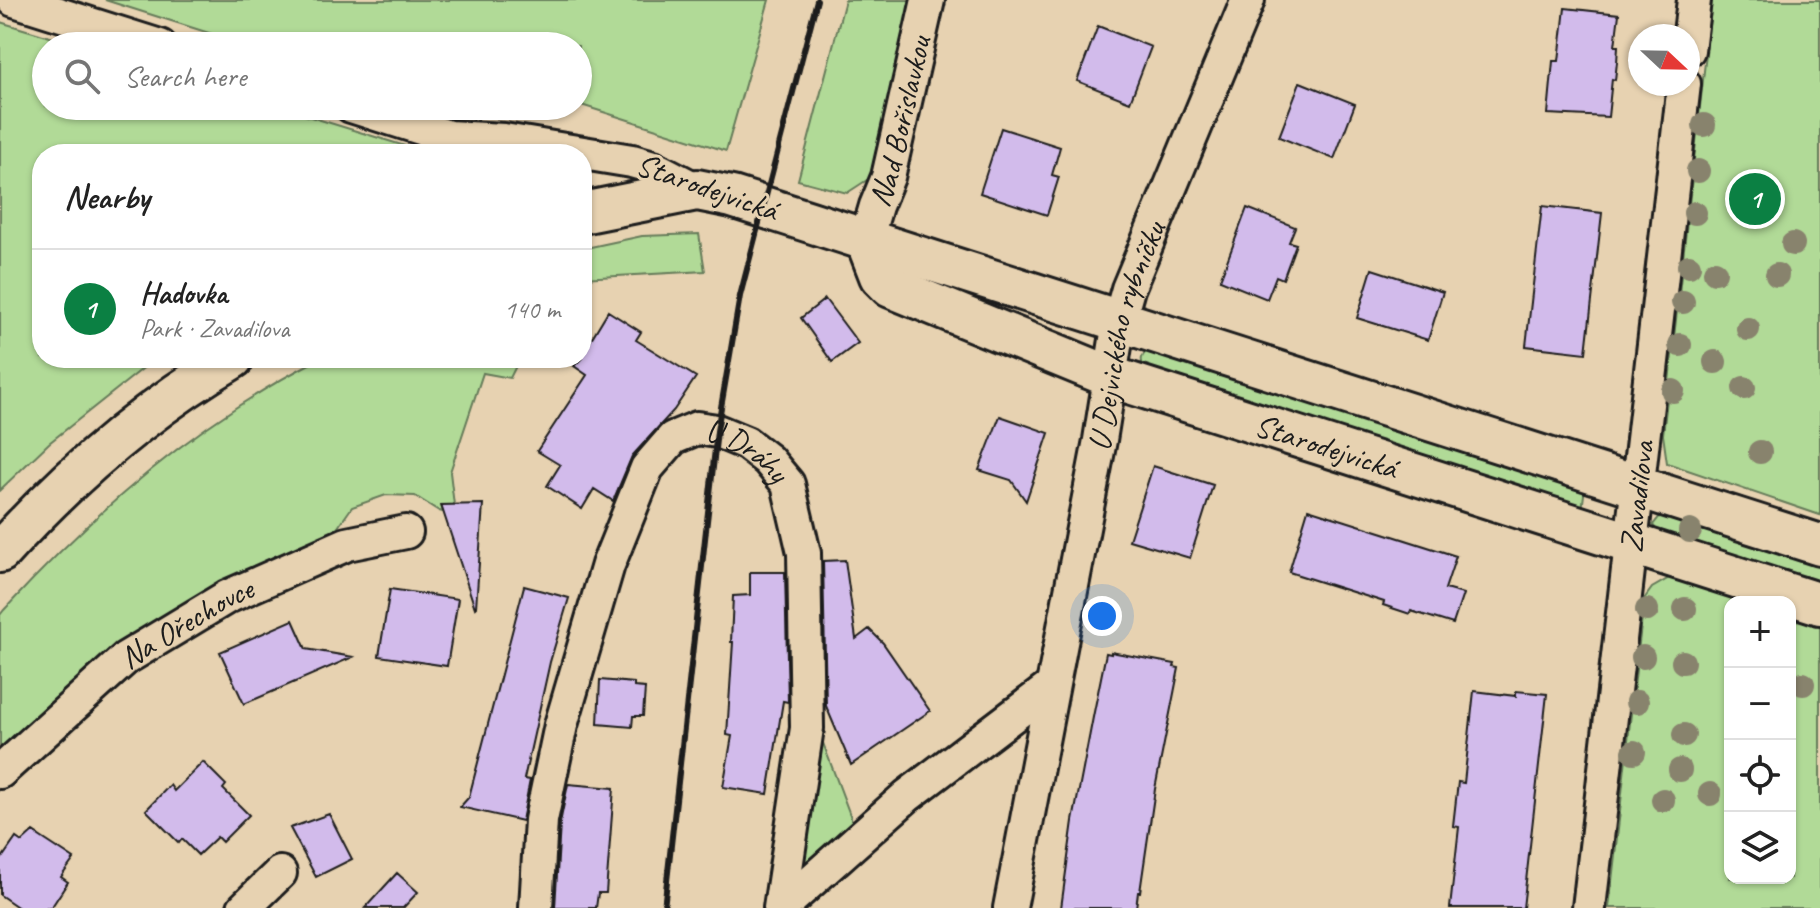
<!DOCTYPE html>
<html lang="en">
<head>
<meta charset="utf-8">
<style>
  :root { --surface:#fff; --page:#f2f2f2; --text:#222; --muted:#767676; --line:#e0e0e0; --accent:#0b8043 }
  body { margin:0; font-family:Caveat,sans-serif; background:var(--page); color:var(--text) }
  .controls { position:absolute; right:24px; bottom:24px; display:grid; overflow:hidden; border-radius:16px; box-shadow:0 2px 6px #0004 }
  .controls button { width:72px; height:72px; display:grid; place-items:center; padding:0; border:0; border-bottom:2px solid var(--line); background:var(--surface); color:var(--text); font:40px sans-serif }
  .compass { position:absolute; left:1628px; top:24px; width:72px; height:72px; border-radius:50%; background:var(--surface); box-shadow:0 2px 6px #0004; rotate:112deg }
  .you { position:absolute; left:1102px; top:616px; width:28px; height:28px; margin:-20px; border:6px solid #fff; border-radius:50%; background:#1a73e8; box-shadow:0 0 0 12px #1a73e833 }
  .badge { display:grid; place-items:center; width:52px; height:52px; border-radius:50%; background:var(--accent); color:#fff; font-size:26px; font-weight:700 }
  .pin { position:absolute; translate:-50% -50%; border:4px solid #fff; box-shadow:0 2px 8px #0006 }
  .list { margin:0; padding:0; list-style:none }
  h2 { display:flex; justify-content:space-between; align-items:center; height:104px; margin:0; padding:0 32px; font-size:34px }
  h2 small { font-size:26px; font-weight:400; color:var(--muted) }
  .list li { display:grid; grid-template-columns:52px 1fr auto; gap:24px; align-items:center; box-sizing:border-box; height:120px; padding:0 32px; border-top:2px solid var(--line) }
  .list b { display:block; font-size:30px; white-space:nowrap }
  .list p { margin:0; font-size:26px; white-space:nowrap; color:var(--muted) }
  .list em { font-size:26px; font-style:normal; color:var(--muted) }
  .icon { flex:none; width:44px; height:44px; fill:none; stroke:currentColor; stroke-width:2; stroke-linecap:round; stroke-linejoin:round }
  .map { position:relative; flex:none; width:1820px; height:908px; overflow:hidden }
  .search { position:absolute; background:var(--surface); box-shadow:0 2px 6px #0004; left:32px; top:32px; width:560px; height:88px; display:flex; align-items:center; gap:20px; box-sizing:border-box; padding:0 28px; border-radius:44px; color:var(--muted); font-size:30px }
  .panel { position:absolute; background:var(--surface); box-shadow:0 2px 6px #0004; left:32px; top:144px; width:560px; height:224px; border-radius:32px }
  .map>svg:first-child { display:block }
</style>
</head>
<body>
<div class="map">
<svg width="1820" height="908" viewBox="0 0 1820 908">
  <rect width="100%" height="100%" fill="#e7d2b1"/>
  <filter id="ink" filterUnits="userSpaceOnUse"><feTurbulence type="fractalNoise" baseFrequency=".0125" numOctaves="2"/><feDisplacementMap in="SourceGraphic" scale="16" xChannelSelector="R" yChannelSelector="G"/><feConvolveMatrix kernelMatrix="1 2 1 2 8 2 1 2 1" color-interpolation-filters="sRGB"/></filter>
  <g filter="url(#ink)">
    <!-- green -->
    <path fill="#b1da97" stroke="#667b5a" stroke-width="2" d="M105,0H769L726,151L578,104V46H250Z
      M845,0H911L870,178L847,193L798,180Z
      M1712,0H1820V515L1667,463L1663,435Z
      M0,22L80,46H46V106H275L431,154H42V358H156L49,443L0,490Z
      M699,234L705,271L582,278V249L586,248L642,236Z
      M1148,350L1585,487L1582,510L1144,369C1140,360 1141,356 1148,350Z
      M321,358H520L510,378L483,373L450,472L454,505L441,506L443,512L439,511L415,496L386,495L352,507L336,530L214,585L117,650L0,750V615L4,610C96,510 199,420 321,358Z
      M1661,515L1820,561V584L1659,533L1653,525Z
      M1671,577H1683L1761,602H1730V878H1790V611L1820,620V908H1609L1644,599L1652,588Z
      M817,727L853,823L803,870H797Z"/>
    <!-- building -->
    <path fill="#d2bbeb" stroke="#1c1c1c" stroke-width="2" d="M1565,8L1619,14L1615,46H1618L1617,62L1615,80L1612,79L1608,117L1548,114L1553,61H1559Z
      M1098,26L1151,47L1130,102L1077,81Z
      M1300,82L1355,104L1334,159L1279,137Z
      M1001,128L1060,147L1052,175L1059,177L1047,215L980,193Z
      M1542,206L1602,213L1586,353L1526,346Z
      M1247,208L1295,227L1289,242L1296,244L1283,279L1276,276L1267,299L1220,280Z
      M1372,269L1443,292L1428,340L1357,318Z
      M825,299L858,343L832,362L801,318Z
      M608,311L641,332L636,340L696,377L674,410L632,456L613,501L594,489L582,509L547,486L560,465L537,451L587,375L574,366L582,358V354Z
      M1000,416L1049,433L1026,501L1011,480L979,470Z
      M1153,466L1213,485L1190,558L1129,540Z
      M483,504L476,607L475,608L441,505Z
      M1308,509L1456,556L1445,589L1463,594L1453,624L1411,611L1410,614L1383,605L1384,602L1289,572Z
      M845,560L856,639L869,629L883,643L930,711L851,765L826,706L823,561Z
      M750,572H785L788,702L783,701L768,794L723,787L732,736L727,735L733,642H731L733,596L750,595Z
      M524,586L569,598L550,662L524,779L530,780L522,821L460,807L469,797Z
      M390,589L458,599L447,666L379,656Z
      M293,620L306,649L353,657L244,704L220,652Z
      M1111,652L1175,664L1174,667L1179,668L1155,789L1140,892H1138L1136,908H1061L1073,821L1094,712L1106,653L1111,654Z
      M600,680L634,683V687L645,688L643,716H633L632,727L598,724Z
      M1474,691L1516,696V691L1547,694L1523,908H1450L1459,827L1453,826L1458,782L1464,783Z
      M203,762L226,785L223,789L249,815L222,842L217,837L198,855L182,839L179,843L146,810L170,785L174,791Z
      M568,784L614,788L606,893H598L596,908H555L560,823Z
      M329,814L352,859L316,877L290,828Z
      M33,832L74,859L61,877L68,882L51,908H19L0,895V861L16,838L22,842Z
      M397,873L418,892L403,908H365Z"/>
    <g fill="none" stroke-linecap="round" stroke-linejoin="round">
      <!-- minor casing -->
      <g stroke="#1c1c1c" stroke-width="38">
        <g id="minor">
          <path d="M14,0L160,46"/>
          <path d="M1688,50L1694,0"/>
          <path d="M351,106L449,137L504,140L632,161L653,167L697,190"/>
          <path id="s1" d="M866,240L876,206L888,177L928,0"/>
          <path id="s2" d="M0,772L126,658L227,597L347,544L406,532"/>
          <path d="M244,908L280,873"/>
          <path id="s3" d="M536,908L541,820L561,725L608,565L647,468L673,438L697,428L717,431L746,443L768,460L788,484L804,553L807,728L780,908"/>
          <path d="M781,908L907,796L1052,686"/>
          <path id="s4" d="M1010,908L1100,440L1119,321L1128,289L1248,0"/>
          <path id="s5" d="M1589,908L1684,84"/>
        </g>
      </g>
      <!-- tertiary casing -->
      <g stroke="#1c1c1c" stroke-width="46">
        <g id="tertiary">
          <path d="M582,213L697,190L732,197L1820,545"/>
          <path id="s6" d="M866,240L880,276L891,287L1111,377L1820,604"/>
          <path d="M0,552C68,477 146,409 233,358"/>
        </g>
      </g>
      <!-- minor -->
      <use href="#minor" stroke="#e7d2b1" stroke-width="32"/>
      <!-- tertiary -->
      <use href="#tertiary" stroke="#e7d2b1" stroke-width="40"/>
      <!-- rail -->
      <path stroke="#1c1c1c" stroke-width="6" d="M664,908L717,431L740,296L817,0"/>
    </g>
    <!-- trees -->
    <g fill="#88836d">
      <circle cx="1704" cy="125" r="12"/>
      <circle cx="1698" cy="171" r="12"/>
      <circle cx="1745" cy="200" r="12"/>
      <circle cx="1695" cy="213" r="12"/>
      <circle cx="1793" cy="244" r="12"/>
      <circle cx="1689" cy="266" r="12"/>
      <circle cx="1715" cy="272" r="12"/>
      <circle cx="1777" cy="275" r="12"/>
      <circle cx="1683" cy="302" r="12"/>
      <circle cx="1748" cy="329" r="12"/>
      <circle cx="1680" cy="345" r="12"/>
      <circle cx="1715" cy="362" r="12"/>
      <circle cx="1744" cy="388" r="12"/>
      <circle cx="1673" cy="391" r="12"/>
      <circle cx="1760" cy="452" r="12"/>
      <circle cx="1690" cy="531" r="12"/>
      <circle cx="1685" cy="609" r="12"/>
      <circle cx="1647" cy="610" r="12"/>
      <circle cx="1643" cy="657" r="12"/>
      <circle cx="1683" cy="662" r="12"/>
      <circle cx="1803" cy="684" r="12"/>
      <circle cx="1637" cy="702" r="12"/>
      <circle cx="1684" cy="735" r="12"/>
      <circle cx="1634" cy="752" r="12"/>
      <circle cx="1680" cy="770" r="12"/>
      <circle cx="1710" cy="794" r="12"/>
      <circle cx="1663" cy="800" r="12"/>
    </g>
  </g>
  <g text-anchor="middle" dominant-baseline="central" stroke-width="6" stroke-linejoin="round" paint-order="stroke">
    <!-- street labels -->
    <g font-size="32" fill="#1c1c1c" stroke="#e7d2b1">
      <text stroke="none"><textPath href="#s1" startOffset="124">Nad Bořislavkou</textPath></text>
      <text transform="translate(707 187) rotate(19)">Starodejvická</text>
      <text stroke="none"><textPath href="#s4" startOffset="584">U Dejvického rybníčku</textPath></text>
      <text stroke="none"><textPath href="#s6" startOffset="518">Starodejvická</textPath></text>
      <text stroke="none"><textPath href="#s3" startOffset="578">U Dráhy</textPath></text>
      <text stroke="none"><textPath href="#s5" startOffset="414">Zavadilova</textPath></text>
      <text stroke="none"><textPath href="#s2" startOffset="240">Na Ořechovce</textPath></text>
    </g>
  </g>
</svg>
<div class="controls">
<button>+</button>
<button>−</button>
<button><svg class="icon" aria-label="locate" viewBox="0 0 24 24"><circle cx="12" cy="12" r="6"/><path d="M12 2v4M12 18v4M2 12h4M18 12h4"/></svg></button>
<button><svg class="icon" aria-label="layers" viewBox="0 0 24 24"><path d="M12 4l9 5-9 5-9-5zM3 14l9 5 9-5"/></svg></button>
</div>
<svg class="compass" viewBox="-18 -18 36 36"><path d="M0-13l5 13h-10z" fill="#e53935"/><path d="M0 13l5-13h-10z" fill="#767676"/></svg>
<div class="you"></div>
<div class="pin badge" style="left:1755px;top:199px">1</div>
<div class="search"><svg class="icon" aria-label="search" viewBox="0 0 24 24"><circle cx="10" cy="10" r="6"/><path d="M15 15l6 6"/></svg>Search here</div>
<section class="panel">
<h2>Nearby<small></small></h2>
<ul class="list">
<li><span class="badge">1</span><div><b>Hadovka</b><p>Park · Zavadilova</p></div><em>140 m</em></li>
</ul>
</section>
</div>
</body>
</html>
